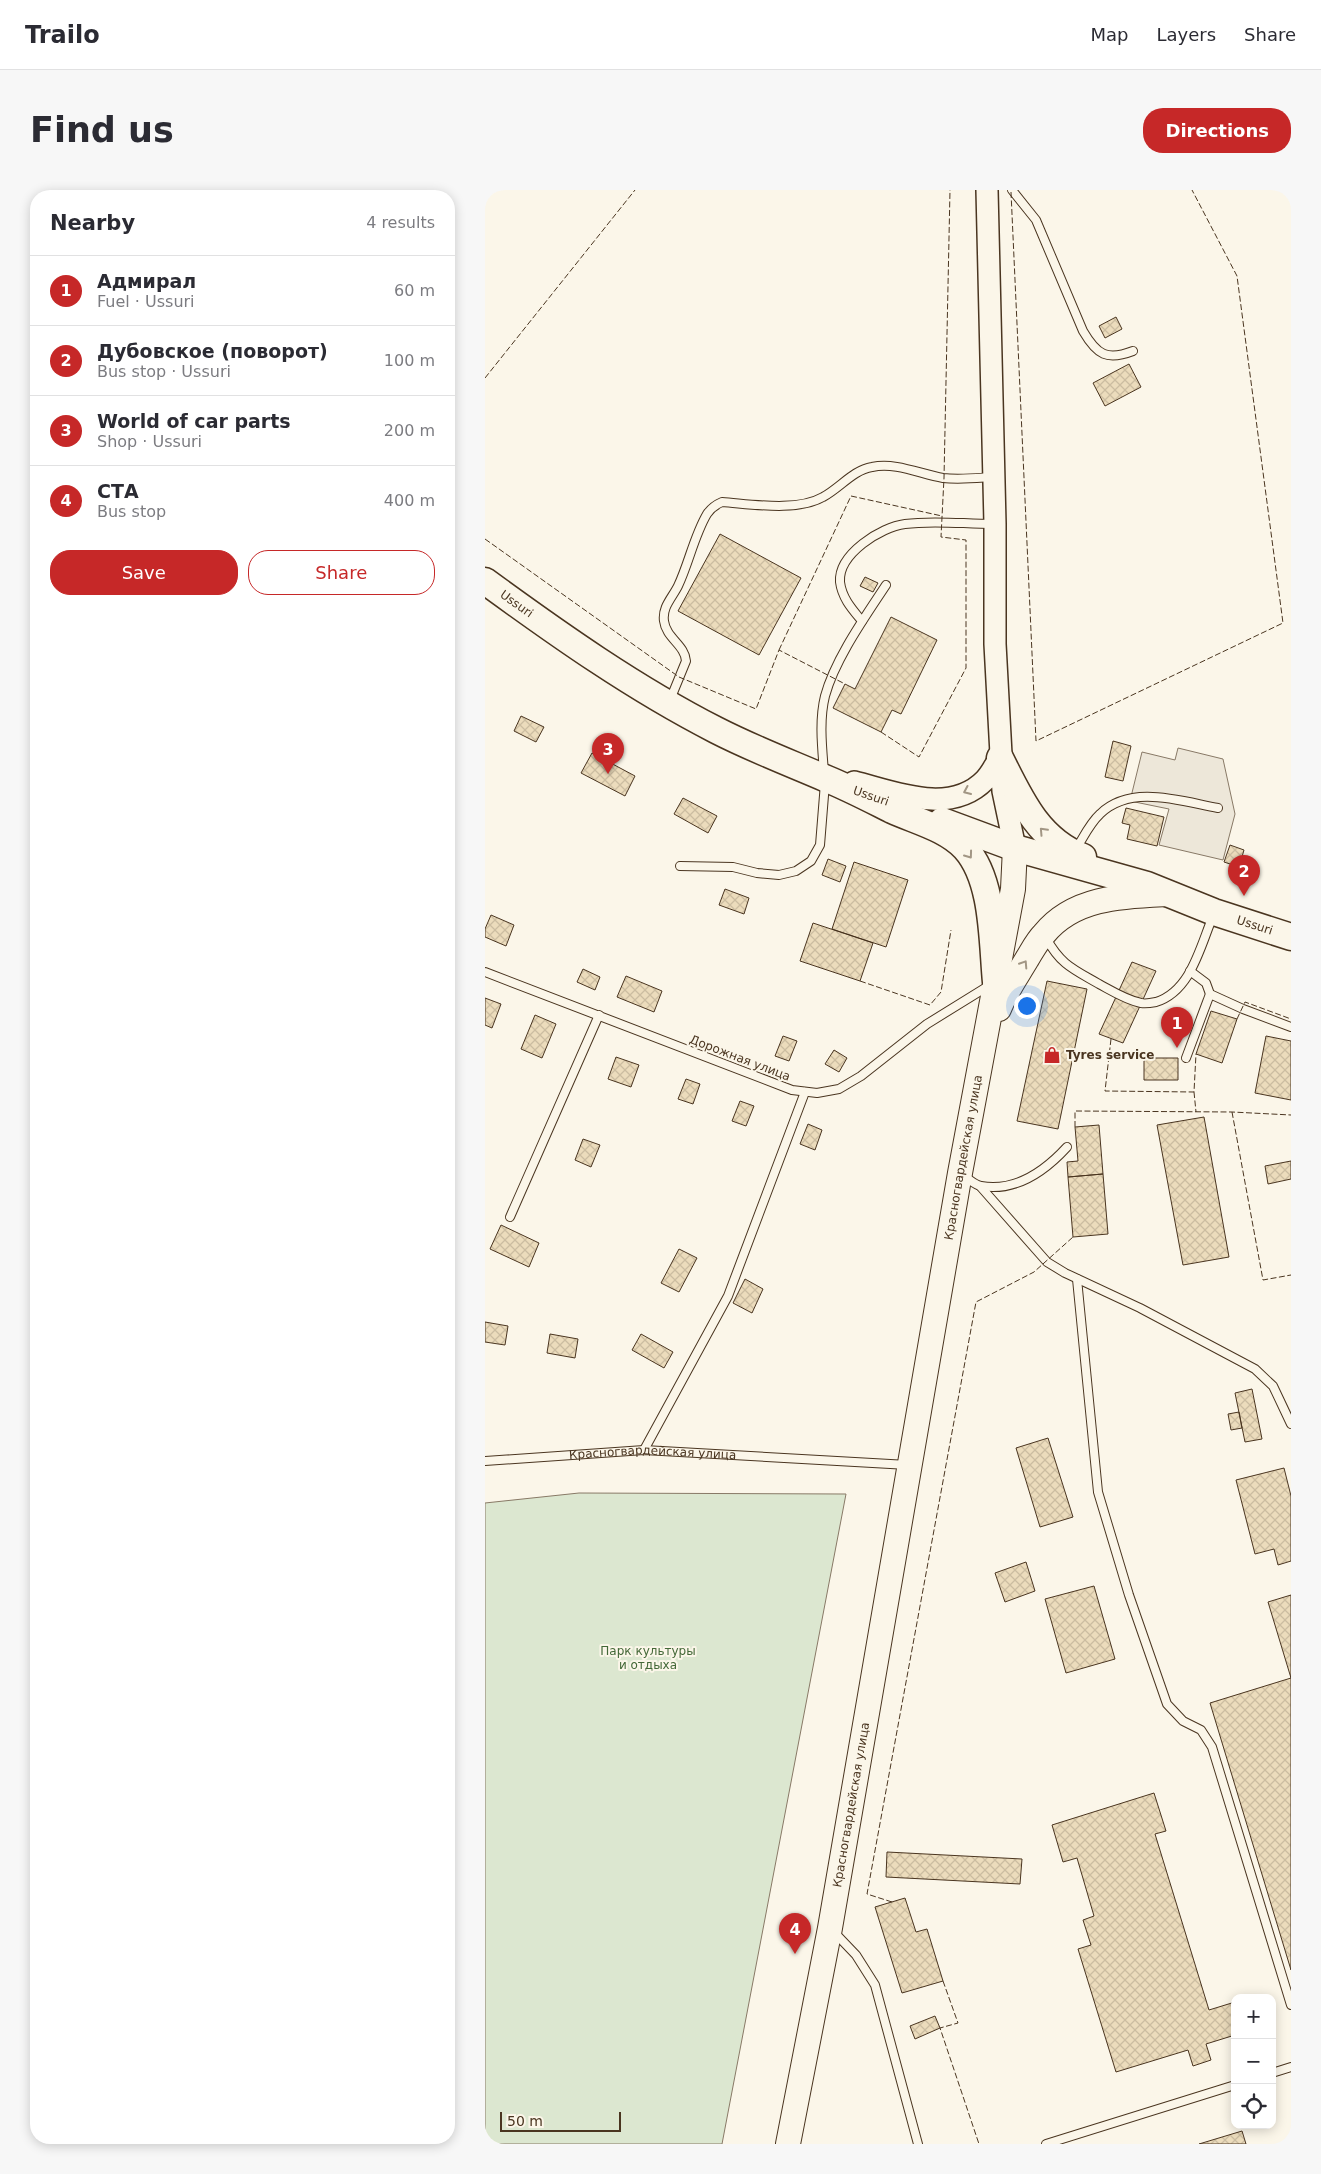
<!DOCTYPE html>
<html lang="en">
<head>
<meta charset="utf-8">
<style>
  :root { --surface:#fff; --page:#f7f7f7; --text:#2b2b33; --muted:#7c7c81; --line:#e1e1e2; --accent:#c62828 }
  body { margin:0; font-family:"DejaVu Sans",sans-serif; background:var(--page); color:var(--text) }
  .controls { position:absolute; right:15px; bottom:15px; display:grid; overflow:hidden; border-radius:10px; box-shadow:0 2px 12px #0003 }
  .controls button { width:45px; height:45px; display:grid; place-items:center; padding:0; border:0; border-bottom:1px solid var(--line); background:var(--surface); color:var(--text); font:25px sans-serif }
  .scale { position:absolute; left:15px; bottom:12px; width:121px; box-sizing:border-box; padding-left:5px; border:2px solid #4a3520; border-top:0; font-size:14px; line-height:18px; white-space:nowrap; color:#4a3520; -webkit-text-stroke:4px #fbf6e9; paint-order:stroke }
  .you { position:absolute; left:541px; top:815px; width:18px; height:18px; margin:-12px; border:4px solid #fff; border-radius:50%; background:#1a73e8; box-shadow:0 0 0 8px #1a73e833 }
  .badge { display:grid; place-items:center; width:32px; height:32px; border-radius:50%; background:var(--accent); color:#fff; font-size:16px; font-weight:700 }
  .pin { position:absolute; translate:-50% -41px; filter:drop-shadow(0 1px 2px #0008) }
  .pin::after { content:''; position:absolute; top:26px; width:18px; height:15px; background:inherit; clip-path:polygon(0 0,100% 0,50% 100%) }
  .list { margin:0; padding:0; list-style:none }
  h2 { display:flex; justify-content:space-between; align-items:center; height:65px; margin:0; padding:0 20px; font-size:21px }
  h2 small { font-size:16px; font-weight:400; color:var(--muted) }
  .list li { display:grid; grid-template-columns:32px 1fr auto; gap:15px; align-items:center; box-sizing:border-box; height:70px; padding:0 20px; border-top:1px solid var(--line) }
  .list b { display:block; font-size:19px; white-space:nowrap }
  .list p { margin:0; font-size:16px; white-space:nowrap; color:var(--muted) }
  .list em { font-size:16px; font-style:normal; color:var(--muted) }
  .actions { display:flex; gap:10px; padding:15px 20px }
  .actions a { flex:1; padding:11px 0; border:1px solid var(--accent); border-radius:20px; text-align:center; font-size:18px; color:var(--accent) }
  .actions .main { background:var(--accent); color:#fff }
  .icon { flex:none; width:28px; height:28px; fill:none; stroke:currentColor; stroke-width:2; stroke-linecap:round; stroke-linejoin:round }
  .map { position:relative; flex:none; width:806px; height:1954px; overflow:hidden; border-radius:20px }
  header { display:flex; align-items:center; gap:30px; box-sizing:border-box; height:70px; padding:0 25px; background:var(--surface); border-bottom:1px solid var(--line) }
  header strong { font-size:24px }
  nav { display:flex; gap:28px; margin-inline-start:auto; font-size:18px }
  .intro { display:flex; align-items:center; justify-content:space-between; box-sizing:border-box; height:120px; padding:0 30px }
  h1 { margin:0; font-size:35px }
  .button { padding:12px 22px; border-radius:20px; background:var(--accent); color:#fff; font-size:18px; font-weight:700 }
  main { display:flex; gap:30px; padding:0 30px }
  aside { flex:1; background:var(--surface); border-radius:20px; box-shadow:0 2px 12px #0003 }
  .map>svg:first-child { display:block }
</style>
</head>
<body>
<header>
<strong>Trailo</strong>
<nav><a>Map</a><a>Layers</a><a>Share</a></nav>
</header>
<div class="intro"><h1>Find us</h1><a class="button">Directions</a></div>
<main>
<aside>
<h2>Nearby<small>4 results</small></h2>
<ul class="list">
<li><span class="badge">1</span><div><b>Адмирал</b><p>Fuel · Ussuri</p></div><em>60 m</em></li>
<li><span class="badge">2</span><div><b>Дубовское (поворот)</b><p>Bus stop · Ussuri</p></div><em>100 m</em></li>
<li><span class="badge">3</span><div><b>World of car parts</b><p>Shop · Ussuri</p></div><em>200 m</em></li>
<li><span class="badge">4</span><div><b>СТА</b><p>Bus stop</p></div><em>400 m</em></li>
</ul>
<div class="actions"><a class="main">Save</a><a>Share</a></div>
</aside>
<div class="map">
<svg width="806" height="1954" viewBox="0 0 806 1954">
  <defs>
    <pattern id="building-cross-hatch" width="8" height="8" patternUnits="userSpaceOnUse" patternTransform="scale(1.25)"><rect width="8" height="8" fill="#ecdcbc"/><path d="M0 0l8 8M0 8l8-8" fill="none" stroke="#ccbda1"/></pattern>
  </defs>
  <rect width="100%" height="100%" fill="#fbf6e9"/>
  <!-- park -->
  <path fill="#dce7d0" stroke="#887966" d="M94,1303L361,1304L237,1954H0V1313Z"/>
  <!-- parking -->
  <path fill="#ede7d9" stroke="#887966" d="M693,558L738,569L750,624L738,670L674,655L684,619L645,611L657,562L690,570Z"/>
  <!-- building -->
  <path fill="url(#building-cross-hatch)" stroke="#4a3520" d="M631,127L637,139L620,148L614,136Z
    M644,174L656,197L620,216L608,193Z
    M235,344L316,388L274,465L193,421Z
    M380,387L393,393L388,402L375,396Z
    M406,427L452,450L416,524L407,520L396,542L348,518L360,494L370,499Z
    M36,526L59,537L51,552L29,541Z
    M628,551L646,556L638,591L620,587Z
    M107,563L150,586L140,606L96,583Z
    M198,608L232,626L223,643L189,624Z
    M641,618L679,627L672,656L642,649L645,635L637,633Z
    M745,655L759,660L754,677L739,672Z
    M343,669L361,676L355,692L337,685Z
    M369,672L423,690L401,757L347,739Z
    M240,699L264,708L259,724L234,715Z
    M6,725L29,735L21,756L0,747V739Z
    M328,733L388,753L375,791L315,771Z
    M647,772L671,781L638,853L614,844Z
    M98,779L115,787L110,800L92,792Z
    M141,786L177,801L169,822L132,807Z
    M562,791L602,799L573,939L532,931Z
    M0,808L16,814L7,838L0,835Z
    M726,821L752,829L737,873L711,864Z
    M50,825L71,834L57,868L36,859Z
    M298,846L312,851L304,871L290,866Z
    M781,846L806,851V910L770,903Z
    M349,860L362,868L354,882L340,874Z
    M131,867L154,875L146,897L123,889Z
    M659,868H693V890H659Z
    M201,889L215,894L208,914L193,909Z
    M255,911L269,916L261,936L247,931Z
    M719,927L744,1067L698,1075L672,935Z
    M323,934L337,940L330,960L315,954Z
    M614,935L618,984L583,987L582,972L593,971L590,937Z
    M98,949L115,955L106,977L90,970Z
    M806,971V989L783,994L780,976Z
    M618,984L623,1044L588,1047L583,987Z
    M16,1035L54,1053L44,1077L5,1059Z
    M194,1059L212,1068L194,1102L176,1093Z
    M260,1089L278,1099L267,1123L248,1113Z
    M0,1132L23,1136L20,1155L0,1152Z
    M65,1144L93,1149L90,1168L62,1163Z
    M156,1144L188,1162L179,1178L147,1160Z
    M767,1199L777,1249L760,1252L750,1203Z
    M754,1222L757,1238L746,1240L743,1224Z
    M563,1248L588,1327L555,1337L531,1258Z
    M799,1278L806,1306V1371L793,1375L789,1359L770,1364L751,1290Z
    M541,1372L550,1401L520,1412L510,1383Z
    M609,1396L630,1469L581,1483L560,1409Z
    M806,1405V1488L783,1412Z
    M806,1488V1780L725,1513Z
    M669,1603L681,1641L670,1644L724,1820L750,1812V1845L721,1854L726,1870L708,1876L703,1860L631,1882L593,1759L606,1755L598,1730L609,1726L592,1668L578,1672L567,1635Z
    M402,1662L537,1669L535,1694L401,1687Z
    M420,1708L431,1742L442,1739L458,1791L417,1803L390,1717Z
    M450,1826L455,1838L430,1849L425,1836Z
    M757,1941L761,1954H714Z"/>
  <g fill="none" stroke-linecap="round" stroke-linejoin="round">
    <!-- lane casing -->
    <g stroke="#4a3520" stroke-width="10">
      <g id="lane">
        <path d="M527,0L551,30L598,141C612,165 622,171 648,161"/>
        <path d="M377,431C367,419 357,408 355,392C353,364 396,337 420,334C448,330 479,334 508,334"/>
        <path d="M185,510L201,471C200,455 181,448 179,431C177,417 187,408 193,396C204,373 209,346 222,324C226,318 230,315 237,312C266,314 312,322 338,307C355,298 368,280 387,277C411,272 435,284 458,288C474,290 492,288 508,287"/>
        <path d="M339,582C337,557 334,530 340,506C350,469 380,427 401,395"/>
        <path d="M591,659C598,648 605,633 615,624C646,594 695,611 733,618"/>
        <path d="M195,676L248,677L272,683L294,685L311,681L326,671L335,655L340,593"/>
        <path d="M561,748C576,775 588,779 614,794C627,801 641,810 656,813C660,814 666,813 671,812C706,801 715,757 728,726"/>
        <path d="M705,781L721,793L725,804L758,819L806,837"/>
        <path d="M0,782L307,900L332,903L354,899L376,886L442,834L505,795"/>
        <path d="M701,868L725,804"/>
        <path d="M479,986C484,989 490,995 496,996C530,1002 560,981 582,957"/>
        <path d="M495,996L562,1072L580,1083L655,1118L770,1179L788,1196L806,1234"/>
        <path d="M25,1027L114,825"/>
        <path d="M592,1089L613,1302L644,1405L682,1514L698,1531L716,1540L727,1557L806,1815"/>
        <path d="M159,1260L243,1106L320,902"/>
        <path id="s1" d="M0,1271L159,1260L423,1275"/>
        <path d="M348,1741L371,1765L390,1795L433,1954"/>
        <path d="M787,1883L806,1877"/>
        <path d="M561,1954L750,1895"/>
      </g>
    </g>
    <!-- secondary casing -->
    <g stroke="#4a3520" stroke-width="24">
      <path id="secondary" d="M502,0L510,334V454L518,601L530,658
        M369,592C409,602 465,626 500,590C506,584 510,575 515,568"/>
    </g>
    <!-- primary casing -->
    <g stroke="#4a3520" stroke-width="26">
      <g id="primary">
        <path d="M514,819C521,801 532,786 542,769C547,761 552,751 559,744C589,707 638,706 682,704"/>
        <path id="s2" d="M303,1954L345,1738L475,983L528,699L530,658"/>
      </g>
    </g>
    <!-- highway casing -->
    <g stroke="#4a3520" stroke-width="29">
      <g id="highway">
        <path id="s3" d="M0,391C74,445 149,498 231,540C268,559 305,573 342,589C364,598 385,609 407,620C431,631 461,638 480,658C509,690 507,751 511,792"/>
        <path d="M515,568C535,608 553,650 598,667"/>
        <path id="s4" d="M457,631L530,658L662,695L729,722L806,747"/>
      </g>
    </g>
    <!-- lane -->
    <use href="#lane" stroke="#fbf6e9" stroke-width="8"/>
    <!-- secondary -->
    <use href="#secondary" stroke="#fbf6e9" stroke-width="21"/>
    <!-- primary -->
    <use href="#primary" stroke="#fbf6e9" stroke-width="24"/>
    <!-- highway -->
    <use href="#highway" stroke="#fbf6e9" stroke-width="26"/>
    <!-- fence -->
    <path stroke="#4a3520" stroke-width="1" stroke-dasharray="6 2.5" stroke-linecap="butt" d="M526,2L551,551L798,433L752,86L707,0
      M0,188L150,0
      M0,349L194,487L271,519L294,460L360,494
      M294,460L366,306L457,326
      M396,542L434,567L481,478V350L456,347L459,288L465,0
      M375,791L445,815L456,802L466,740
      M752,829L760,812L806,829
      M626,849L620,901L709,902L711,864
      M709,902L711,922
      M747,922L778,1090L806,1085
      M590,937V921L747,922L806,925
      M407,1712L382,1704L491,1112L549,1082L588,1047
      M458,1791L473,1833L455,1838L494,1954"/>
  </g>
  <!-- one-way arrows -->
  <defs><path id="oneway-chevron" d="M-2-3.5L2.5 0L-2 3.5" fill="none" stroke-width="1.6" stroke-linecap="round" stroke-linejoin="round" transform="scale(1.25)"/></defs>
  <g stroke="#a29684">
    <use href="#oneway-chevron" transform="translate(482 601) rotate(156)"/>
    <use href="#oneway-chevron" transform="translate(558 641) rotate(-133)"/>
    <use href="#oneway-chevron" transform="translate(484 665) rotate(54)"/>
    <use href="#oneway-chevron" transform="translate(539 774) rotate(-57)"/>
  </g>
  <!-- icons -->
  <defs>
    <g id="shop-bare" transform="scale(1.35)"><path d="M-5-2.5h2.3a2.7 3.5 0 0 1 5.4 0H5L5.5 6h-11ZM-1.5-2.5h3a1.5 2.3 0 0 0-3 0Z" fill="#c62828" stroke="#fbf6e9" stroke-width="2.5" paint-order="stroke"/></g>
  </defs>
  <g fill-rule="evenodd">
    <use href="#shop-bare" x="567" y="865"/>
  </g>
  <g text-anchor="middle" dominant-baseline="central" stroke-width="4" stroke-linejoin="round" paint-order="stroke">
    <!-- street labels -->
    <g font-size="12" fill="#4a3520" stroke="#fbf6e9">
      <text stroke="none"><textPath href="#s3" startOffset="39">Ussuri</textPath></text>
      <text transform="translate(386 606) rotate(19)">Ussuri</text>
      <text stroke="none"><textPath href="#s4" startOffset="330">Ussuri</textPath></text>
      <text transform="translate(255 868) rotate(21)">Дорожная улица</text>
      <text stroke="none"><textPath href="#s2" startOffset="1002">Красногвардейская улица</textPath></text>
      <text stroke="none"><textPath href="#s1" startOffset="168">Красногвардейская улица</textPath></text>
      <text stroke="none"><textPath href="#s2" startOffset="345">Красногвардейская улица</textPath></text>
    </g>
    <!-- poi labels -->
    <g font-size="12" font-weight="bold" fill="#4a3520" stroke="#fbf6e9" text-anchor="start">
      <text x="581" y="865">Tyres service</text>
    </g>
    <!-- park labels -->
    <g font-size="12" fill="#436837" stroke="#fbf6e9">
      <text x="163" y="1461">Парк культуры<tspan x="163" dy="14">и отдыха</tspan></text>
    </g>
  </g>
</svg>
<div class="controls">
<button>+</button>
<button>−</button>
<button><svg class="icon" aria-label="locate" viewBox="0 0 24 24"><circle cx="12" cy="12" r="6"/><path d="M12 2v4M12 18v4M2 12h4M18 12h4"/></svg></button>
</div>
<div class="scale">50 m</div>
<div class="you"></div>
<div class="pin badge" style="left:692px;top:858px">1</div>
<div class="pin badge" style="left:759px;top:706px">2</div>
<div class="pin badge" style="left:123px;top:584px">3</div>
<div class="pin badge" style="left:310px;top:1764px">4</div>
</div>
</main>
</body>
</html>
